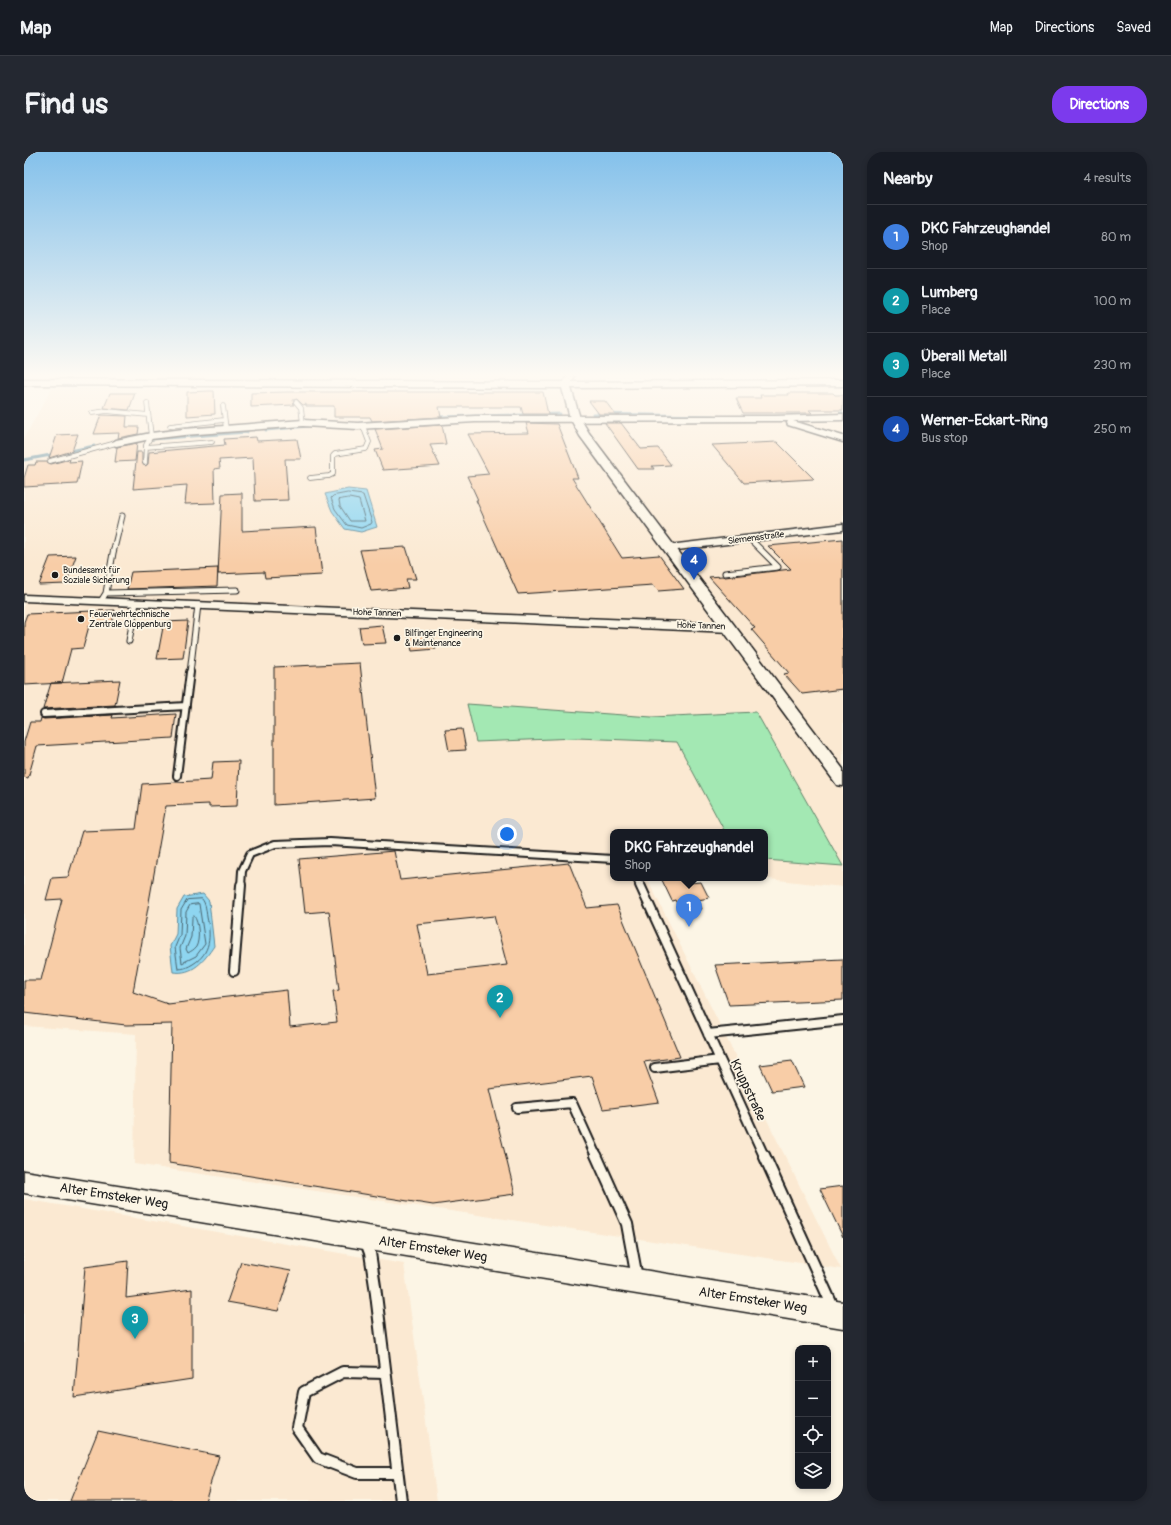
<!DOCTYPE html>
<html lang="en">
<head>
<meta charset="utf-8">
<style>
  :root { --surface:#171b24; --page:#242831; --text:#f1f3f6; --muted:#9ea1a6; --line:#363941; --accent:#7c3aed }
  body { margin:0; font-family:Pangolin,sans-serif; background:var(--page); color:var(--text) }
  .controls { position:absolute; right:12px; bottom:12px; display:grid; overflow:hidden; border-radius:8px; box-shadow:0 2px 6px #0003 }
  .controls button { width:36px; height:36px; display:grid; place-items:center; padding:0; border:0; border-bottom:1px solid var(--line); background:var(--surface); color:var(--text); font:20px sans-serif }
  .you { position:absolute; left:483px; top:682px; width:14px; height:14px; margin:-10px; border:3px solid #fff; border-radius:50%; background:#1a73e8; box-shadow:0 0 0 6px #1a73e833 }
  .badge { display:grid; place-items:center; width:26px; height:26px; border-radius:50%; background:var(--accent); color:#fff; font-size:13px; font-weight:700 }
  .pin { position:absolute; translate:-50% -33px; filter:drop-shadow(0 1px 2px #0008) }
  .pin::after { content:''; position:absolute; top:21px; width:14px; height:12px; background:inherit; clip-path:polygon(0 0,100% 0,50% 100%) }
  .popup { position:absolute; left:586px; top:677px; width:158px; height:52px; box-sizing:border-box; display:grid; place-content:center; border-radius:8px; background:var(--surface); filter:drop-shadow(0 1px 3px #0005); font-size:13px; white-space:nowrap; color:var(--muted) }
  .popup b { font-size:15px; color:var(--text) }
  .popup::after { content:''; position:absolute; left:50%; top:100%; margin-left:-8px; border:8px solid transparent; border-top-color:var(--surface) }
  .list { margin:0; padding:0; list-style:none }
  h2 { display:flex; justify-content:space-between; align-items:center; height:52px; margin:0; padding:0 16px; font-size:17px }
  h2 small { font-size:13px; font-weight:400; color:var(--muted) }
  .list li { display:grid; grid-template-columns:26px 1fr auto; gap:12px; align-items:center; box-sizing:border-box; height:64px; padding:0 16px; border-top:1px solid var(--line) }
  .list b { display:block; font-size:15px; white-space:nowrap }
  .list p { margin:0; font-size:13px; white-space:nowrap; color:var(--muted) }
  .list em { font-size:13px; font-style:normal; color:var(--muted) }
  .icon { flex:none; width:22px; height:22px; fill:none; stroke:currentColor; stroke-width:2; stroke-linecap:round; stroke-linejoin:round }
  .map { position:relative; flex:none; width:819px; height:1349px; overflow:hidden; border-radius:16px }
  header { display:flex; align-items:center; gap:24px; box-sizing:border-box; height:56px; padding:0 20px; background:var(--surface); border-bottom:1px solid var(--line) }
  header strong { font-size:19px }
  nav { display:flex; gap:22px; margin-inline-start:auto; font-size:14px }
  .intro { display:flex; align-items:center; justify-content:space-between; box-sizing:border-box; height:96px; padding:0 24px }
  h1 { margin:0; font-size:28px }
  .button { padding:10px 18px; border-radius:16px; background:var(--accent); color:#fff; font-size:14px; font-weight:700 }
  main { display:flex; gap:24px; padding:0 24px }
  aside { flex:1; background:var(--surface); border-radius:16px; box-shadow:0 2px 6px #0003 }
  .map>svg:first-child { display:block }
</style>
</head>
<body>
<header>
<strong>Map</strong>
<nav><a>Map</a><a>Directions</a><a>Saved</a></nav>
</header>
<div class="intro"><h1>Find us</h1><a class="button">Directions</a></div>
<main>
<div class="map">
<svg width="819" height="1349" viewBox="0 0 819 1349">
  <rect width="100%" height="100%" fill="#fcf5e5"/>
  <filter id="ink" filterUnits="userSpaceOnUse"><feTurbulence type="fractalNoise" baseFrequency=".025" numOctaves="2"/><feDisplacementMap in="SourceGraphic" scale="8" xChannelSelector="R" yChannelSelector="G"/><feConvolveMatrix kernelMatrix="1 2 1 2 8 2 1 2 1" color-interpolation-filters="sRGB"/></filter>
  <g filter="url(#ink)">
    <!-- built -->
    <path fill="#fbe9d2" d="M0,224H540L536,230L0,228Z
      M28,236L543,239L572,236H819V735L735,726H741V680H589V726H623L817,1117L110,1012L112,882L0,874V286Z
      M0,1047L380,1112L413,1349H0Z"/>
    <!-- green -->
    <path fill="#a3e8b3" stroke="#608268" d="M443,552L628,565L732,560L819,714L741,708V680H701L653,590L553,586L452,590Z"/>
    <!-- water -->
    <path fill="#8ed5f0" stroke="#608b9b" d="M324,337L342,339L353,375L337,380L321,377L308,359L301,342Z
      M179,742L185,749L190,794C180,809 169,823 149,820L146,794L152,782L153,757L160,745Z"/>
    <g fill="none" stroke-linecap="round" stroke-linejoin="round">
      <!-- shore -->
      <path stroke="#4a6671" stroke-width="1" d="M324,341L339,343L348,370L347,372L337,376L323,373L311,357L307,346L309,344Z
        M325,346L335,348L341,369H326L316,354L315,348Z
        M178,747C182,752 182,758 183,765C187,784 187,801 169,812C164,815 160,817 154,817L151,795L156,783L157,758L163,748Z
        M175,752L181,792L172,804L158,811L156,796L161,784L162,760L166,753Z
        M170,764C175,770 176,788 172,795C170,798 167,799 164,801L162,797L167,785L168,766Z"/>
      <!-- stream -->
      <path stroke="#608b9b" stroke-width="3" d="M816,261H819
        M569,262L690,264
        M413,265L536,262
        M384,267L397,266
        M335,271L363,269
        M242,278L284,274
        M128,287L223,280
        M42,300L70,294
        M0,308L32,302"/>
    </g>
    <!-- building -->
    <path fill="#f8cda7" stroke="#1c1c1c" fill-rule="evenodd" d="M185,239H190L191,262L163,264V240Z
      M263,240H519L524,262H499L497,255H415L417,265L348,269L346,265H310V254H282V252L279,253L273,247L269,248L270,253L227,255V241Z
      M86,241H111L105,258L80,256Z
      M764,241H809L811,243H819V258H785L788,261H719L712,246H737L736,243H765Z
      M565,249H581L591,262H575Z
      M77,263L103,264L102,275H115L114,282L94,286L95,281L70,282Z
      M502,271L533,272L554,326H548L598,406L635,403L660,437L634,439L629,433L494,442L452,348H454L443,324L465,322L444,282L505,281Z
      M581,271H597L617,297L634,296L647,313L628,314L630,317H614Z
      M418,273L422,292L406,293L416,314L359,318L351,298L359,297L351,277Z
      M54,282L48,299L25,306L33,283Z
      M232,285L233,289L273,287L277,307H261L264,348L231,349L229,306L195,308L196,316L190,317L191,351L161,352L163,333L109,337L113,300H118V311L121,314L124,312L125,300L201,293L200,287Z
      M753,290L790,327L720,331L688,293Z
      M113,291L111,309L91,310L93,295Z
      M46,307L45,310L58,309L53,332L0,335V326L4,313H11L12,310H23L27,312Z
      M218,341V379L292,375L298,423L241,426L240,420L194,422L198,342Z
      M819,387V537L778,542L760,522L765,521L727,477L731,476L685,425L698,424L701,425L767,417L744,394Z
      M382,395L392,427H382L384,436L347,439L336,398Z
      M52,404L42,432L15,433L26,405Z
      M194,416L193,434L103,437L107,420Z
      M91,458L88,472L65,474L59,496L47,497L38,531L0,533V470L3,462Z
      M164,469L159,506L133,507L140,470Z
      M358,473L362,491L338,492L335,475Z
      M408,480L412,497L388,499L384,481Z
      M336,511L351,646L250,653V515Z
      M96,528L91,553L19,557L27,531Z
      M152,562L149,586L13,594L4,626L0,625V590L6,570H16L17,566L20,567L89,563L88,566Z
      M438,577L442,598L425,599L421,578Z
      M215,609L213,654L185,655V652L142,654L109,840L144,852L263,838L266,875L313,870L309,839L315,838L305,759L281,761L275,707L370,699L376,728L545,711L563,756L593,753L656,905L620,910L635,950L579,957L568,924L465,937L491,1042L409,1053L145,1011L148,872L102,873L0,861V828H17L38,747L22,748L28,726L44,725L58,679L112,677L118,632L187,628L189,610ZM470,764L483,813L403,822L393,772Z
      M637,726H662L665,731L677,730L685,746L674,748L678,757L657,759L651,748L648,749Z
      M819,807V848L705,853L691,813Z
      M768,909L780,935L748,939L736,913Z
      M819,1034V1085L796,1037Z
      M104,1109L102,1146L168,1137V1227L50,1245L61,1115Z
      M217,1110L267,1119L254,1159L203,1150Z
      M74,1279L195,1304L181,1349H46Z"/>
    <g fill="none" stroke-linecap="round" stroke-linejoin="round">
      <!-- service-far4 casing -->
      <g stroke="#1c1c1c" stroke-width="5.5">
        <path id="service-far4" d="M272,250L277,256L279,271
          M199,254L202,277
          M68,261L83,259L124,263
          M146,274L200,268
          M122,295L188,290
          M26,309L92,291
          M121,311L122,293L127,284L123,251
          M286,326L305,324L309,322V304L311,302L342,297L345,290L339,274"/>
      </g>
      <!-- service-far3 casing -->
      <g stroke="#1c1c1c" stroke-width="7">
        <path id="service-far3" d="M701,421L754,415L725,386
          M82,441L213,438
          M77,449L82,441L89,401L98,364
          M105,489L112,451
          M166,521L174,453"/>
      </g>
      <!-- service-far2 casing -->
      <g stroke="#1c1c1c" stroke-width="10">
        <path id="service-far2" d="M20,562L162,554
          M153,624L166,520
          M613,726L616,734
          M217,734L218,719L226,702L251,692L306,690L589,707"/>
      </g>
      <!-- service-far1 casing -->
      <g stroke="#1c1c1c" stroke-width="12">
        <path id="service-far1" d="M616,733L740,1004
          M210,819L217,733
          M684,882L819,868
          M631,916L696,908
          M493,956L548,951L572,1004"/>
      </g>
      <!-- service casing -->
      <g stroke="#1c1c1c" stroke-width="14">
        <path id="service" d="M572,1003L603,1072L613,1126
          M740,1003L809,1155
          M342,1090L346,1101L351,1134L377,1349
          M361,1221L319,1220L280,1240L273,1276L294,1306L333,1321H373"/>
      </g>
      <!-- minor casing -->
      <g stroke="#1c1c1c" stroke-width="3">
        <path id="minor" d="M543,224H551L545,235H542L538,233Z
          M819,262V268L769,269L819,284V290L764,273L763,271L764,269L451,270L334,277L279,274L160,283L127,287L92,294L88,291L92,288L127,281L160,277L279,268L334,271L451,264H751Z
          M819,372V378L645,399L640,396L645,393Z
          M0,443L706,472L710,474L712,476L710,478L706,480L0,449Z"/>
      </g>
      <!-- tertiary casing -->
      <g stroke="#1c1c1c" stroke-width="3">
        <path id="tertiary" d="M0,227L542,230L819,228V234L547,236L556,266L565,281L819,617V634L813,633L556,284L546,266L538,236L0,233Z
          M0,1019L819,1150V1176L0,1041Z"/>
      </g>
      <!-- service-far4 -->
      <use href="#service-far4" stroke="#fcf5e5" stroke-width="4"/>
      <!-- service-far3 -->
      <use href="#service-far3" stroke="#fcf5e5" stroke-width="5"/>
      <!-- service-far2 -->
      <use href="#service-far2" stroke="#fcf5e5" stroke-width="6"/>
      <!-- service-far1 -->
      <use href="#service-far1" stroke="#fcf5e5" stroke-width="8"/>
      <!-- service -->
      <use href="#service" stroke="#fcf5e5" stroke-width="10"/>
      <!-- minor -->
      <use href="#minor" fill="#fcf5e5" fill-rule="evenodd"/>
      <!-- tertiary -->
      <use href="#tertiary" fill="#fcf5e5" fill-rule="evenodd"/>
    </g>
  </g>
  <!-- sky -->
  <linearGradient id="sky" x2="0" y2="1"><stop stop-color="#84c1eb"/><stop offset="0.54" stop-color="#fefaf3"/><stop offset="1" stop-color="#fefaf3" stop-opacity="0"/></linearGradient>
  <rect width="819" height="413" fill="url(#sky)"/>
  <!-- markers -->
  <g fill="#1c1c1c" stroke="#fcf5e5" stroke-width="1.5">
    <circle cx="31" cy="423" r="4"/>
    <circle cx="57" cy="467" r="4"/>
    <circle cx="373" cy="486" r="4"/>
  </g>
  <g text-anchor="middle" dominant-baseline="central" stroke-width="3.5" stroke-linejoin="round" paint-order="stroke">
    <!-- far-street labels -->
    <g font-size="9" fill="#1c1c1c" stroke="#fcf5e5">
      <text transform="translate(732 386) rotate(-7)">Siemensstraße</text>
      <text transform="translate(353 461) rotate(2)">Hohe Tannen</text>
      <text transform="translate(677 474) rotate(2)">Hohe Tannen</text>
    </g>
    <!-- far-poi labels -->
    <g font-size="9" fill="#1c1c1c" stroke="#fcf5e5" text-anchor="start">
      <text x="39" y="418">Bundesamt für<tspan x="39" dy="10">Soziale Sicherung</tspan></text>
      <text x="65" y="462">Feuerwehrtechnische<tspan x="65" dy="10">Zentrale Cloppenburg</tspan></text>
      <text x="381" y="481">Bilfinger Engineering<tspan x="381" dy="10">&amp; Maintenance</tspan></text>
    </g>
    <!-- near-street labels -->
    <g font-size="13" fill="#1c1c1c" stroke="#fcf5e5">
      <text transform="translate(724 938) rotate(65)">Kruppstraße</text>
      <text transform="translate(90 1044) rotate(9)">Alter Emsteker Weg</text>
      <text transform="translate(409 1097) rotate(9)">Alter Emsteker Weg</text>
      <text transform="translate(729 1148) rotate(9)">Alter Emsteker Weg</text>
    </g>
  </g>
</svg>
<div class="controls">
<button>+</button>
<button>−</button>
<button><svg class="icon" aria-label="locate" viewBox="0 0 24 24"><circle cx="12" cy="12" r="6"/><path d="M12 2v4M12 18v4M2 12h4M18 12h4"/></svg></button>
<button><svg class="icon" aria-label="layers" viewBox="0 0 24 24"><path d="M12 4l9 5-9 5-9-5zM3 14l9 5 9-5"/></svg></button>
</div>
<div class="you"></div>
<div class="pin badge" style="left:665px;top:775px;background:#3f7fe0">1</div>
<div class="popup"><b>DKC Fahrzeughandel</b>Shop</div>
<div class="pin badge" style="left:476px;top:866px;background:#0f9aa8">2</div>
<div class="pin badge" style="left:111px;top:1187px;background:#0f9aa8">3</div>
<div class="pin badge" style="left:670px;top:428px;background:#1a4fb4">4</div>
</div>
<aside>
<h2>Nearby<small>4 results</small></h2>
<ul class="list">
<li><span class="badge" style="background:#3f7fe0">1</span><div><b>DKC Fahrzeughandel</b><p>Shop</p></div><em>80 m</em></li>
<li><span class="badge" style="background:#0f9aa8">2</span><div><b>Lumberg</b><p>Place</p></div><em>100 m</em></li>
<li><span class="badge" style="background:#0f9aa8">3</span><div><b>Überall Metall</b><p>Place</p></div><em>230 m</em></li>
<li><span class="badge" style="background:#1a4fb4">4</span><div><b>Werner-Eckart-Ring</b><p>Bus stop</p></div><em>250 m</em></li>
</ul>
</aside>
</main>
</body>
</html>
